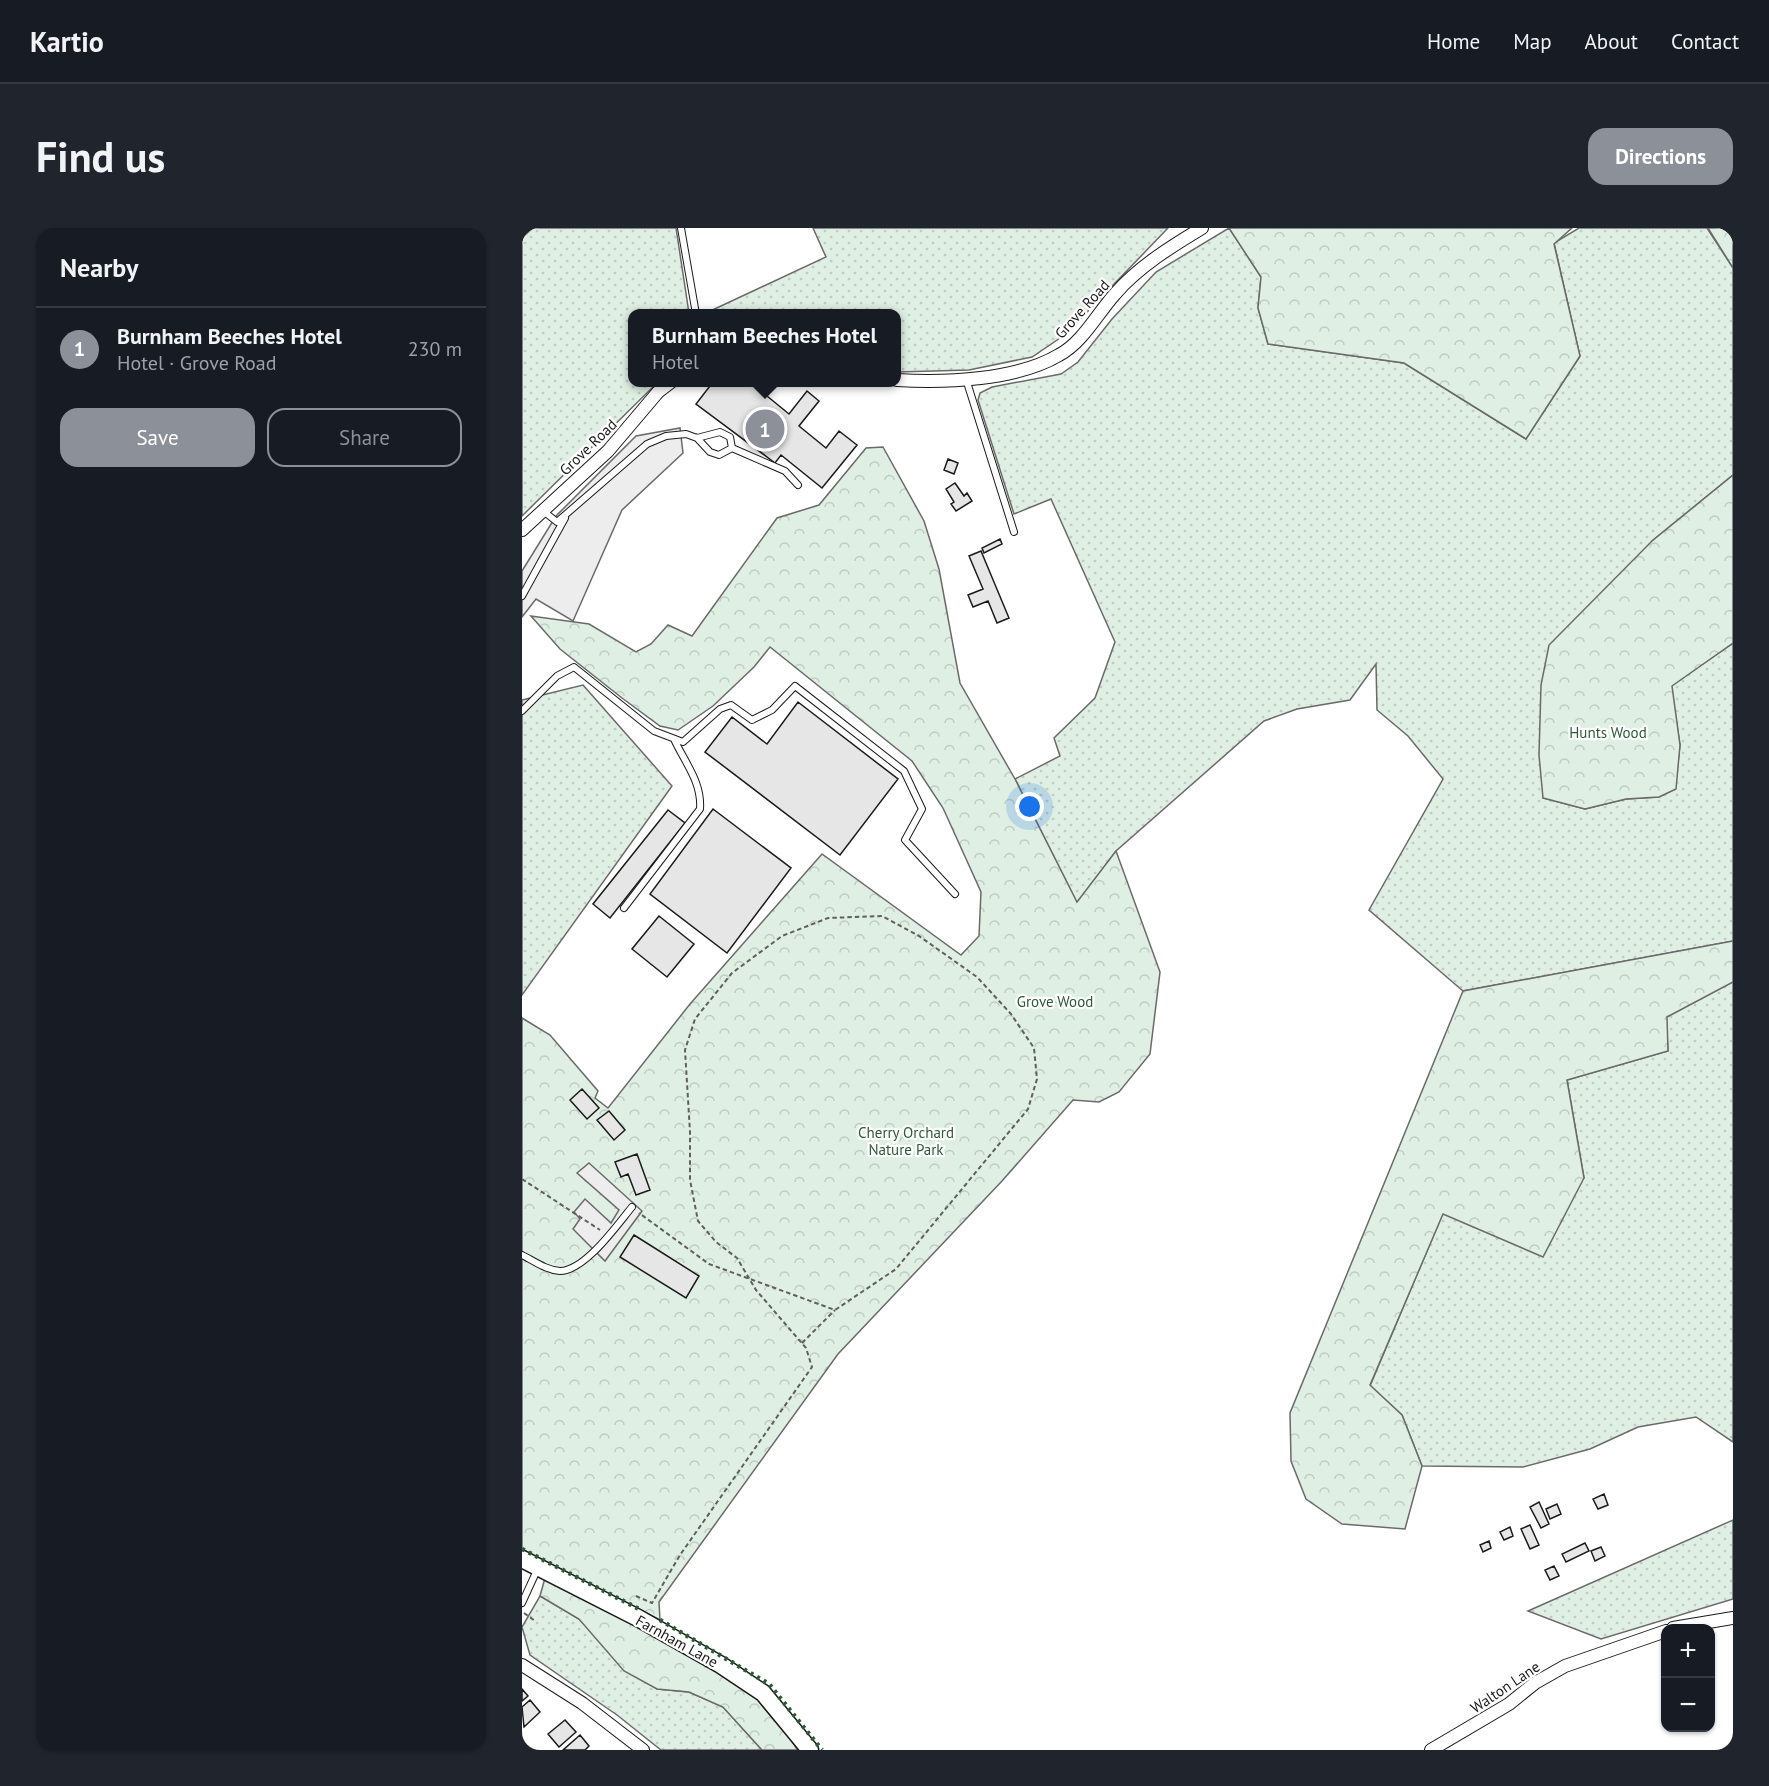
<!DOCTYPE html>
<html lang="en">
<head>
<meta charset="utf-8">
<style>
  :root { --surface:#171b24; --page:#20242c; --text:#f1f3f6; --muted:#9ea1a6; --line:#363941; --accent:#8c9099 }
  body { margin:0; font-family:"PT Sans",sans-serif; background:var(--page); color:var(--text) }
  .controls { position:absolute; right:18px; bottom:18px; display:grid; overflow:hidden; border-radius:12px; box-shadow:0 2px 4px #0004 }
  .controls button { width:54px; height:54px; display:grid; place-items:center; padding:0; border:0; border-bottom:2px solid var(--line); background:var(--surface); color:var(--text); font:30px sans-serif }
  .you { position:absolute; left:508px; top:579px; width:21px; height:21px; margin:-15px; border:4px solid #fff; border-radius:50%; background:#1a73e8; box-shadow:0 0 0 9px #1a73e833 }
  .badge { display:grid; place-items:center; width:39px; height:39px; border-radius:50%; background:var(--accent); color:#fff; font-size:20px; font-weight:700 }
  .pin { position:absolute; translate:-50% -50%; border:3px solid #fff; box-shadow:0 2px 6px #0006 }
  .popup { position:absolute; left:106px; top:81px; width:273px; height:78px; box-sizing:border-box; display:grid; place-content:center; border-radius:12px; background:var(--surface); filter:drop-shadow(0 2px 4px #0005); font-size:20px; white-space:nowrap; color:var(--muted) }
  .popup b { font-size:22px; color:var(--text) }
  .popup::after { content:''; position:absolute; left:50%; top:100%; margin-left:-12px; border:12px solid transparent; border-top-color:var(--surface) }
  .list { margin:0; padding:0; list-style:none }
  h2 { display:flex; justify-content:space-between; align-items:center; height:78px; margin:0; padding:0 24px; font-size:26px }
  h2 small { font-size:20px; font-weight:400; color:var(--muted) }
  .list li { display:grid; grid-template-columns:39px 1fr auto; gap:18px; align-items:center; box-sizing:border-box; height:84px; padding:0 24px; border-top:2px solid var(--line) }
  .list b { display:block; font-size:22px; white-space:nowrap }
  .list p { margin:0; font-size:20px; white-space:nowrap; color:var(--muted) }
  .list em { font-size:20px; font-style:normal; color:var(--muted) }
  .actions { display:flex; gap:12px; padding:18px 24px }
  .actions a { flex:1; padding:14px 0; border:2px solid var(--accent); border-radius:18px; text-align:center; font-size:21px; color:var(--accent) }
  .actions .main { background:var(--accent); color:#fff }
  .map { position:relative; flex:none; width:1211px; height:1522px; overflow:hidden; border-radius:18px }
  header { display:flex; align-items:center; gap:36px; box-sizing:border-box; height:84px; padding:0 30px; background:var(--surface); border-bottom:2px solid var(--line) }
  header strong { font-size:28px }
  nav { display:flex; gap:33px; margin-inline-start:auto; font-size:21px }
  .intro { display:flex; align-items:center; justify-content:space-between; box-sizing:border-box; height:144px; padding:0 36px }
  h1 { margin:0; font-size:42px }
  .button { padding:15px 27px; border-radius:18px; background:var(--accent); color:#fff; font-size:21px; font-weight:700 }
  main { display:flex; gap:36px; padding:0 36px }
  aside { flex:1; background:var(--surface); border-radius:18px; box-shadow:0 2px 4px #0004 }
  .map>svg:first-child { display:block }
</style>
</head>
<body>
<header>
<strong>Kartio</strong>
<nav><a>Home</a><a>Map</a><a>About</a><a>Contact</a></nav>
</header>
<div class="intro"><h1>Find us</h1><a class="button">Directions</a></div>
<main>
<aside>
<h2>Nearby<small></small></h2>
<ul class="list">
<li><span class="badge">1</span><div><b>Burnham Beeches Hotel</b><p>Hotel · Grove Road</p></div><em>230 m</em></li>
</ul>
<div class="actions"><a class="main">Save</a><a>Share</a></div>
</aside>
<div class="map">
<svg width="1211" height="1522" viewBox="0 0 1211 1522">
  <defs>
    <pattern id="grass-dots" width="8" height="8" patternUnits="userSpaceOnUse" patternTransform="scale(1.5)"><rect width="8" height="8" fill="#e0efe3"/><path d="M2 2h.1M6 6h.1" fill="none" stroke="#c0ccc2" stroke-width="1.8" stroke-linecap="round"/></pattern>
    <pattern id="forest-crowns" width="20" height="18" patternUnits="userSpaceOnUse" patternTransform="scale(1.5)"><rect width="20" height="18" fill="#e0efe3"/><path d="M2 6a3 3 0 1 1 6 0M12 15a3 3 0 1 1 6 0" fill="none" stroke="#c0ccc2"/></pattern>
  </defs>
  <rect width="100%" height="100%" fill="#fff"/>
  <!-- grass -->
  <path fill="url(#grass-dots)" stroke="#6a6a6a" stroke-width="1.5" d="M11,0H154L167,85L111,86V154L135,155L0,288V10Z
    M291,0H646L544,106L510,129L447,142L375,144V86L184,85L304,29Z
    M707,0L739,49L736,80L746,116L882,135L1004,211L1058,128L1032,15L1057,0H1185L1211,40V247L1130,313L1021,570L1063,581L1104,571L1137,569L1153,561L1158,517L1149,458L1211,415V713L941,763L847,682L921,551L886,508L855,482L854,436L828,472L775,481L742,493L594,623L555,675L493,551L538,528L532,510L573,470L593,414L529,271L492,286L456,172L458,165L470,159L539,146L556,134L590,91L634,44Z
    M61,457L150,558L0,767V472Z
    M1211,754V1214L1174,1189L1116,1199L1068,1221L1001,1239L900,1238L880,1187L848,1158L921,985L1062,950L1045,852L1146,823L1144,789Z
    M1211,1292V1371L1079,1411L1006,1383Z
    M18,1368L57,1391L78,1413L135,1461L167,1464L201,1479L240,1522H139L95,1487L8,1427L0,1399Z"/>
  <!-- forest -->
  <path fill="url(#forest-crowns)" stroke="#6a6a6a" stroke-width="1.5" d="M707,0H1050L1032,16L1058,128L1004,211L882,135L746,116L736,80L739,49Z
    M1186,0H1211V40Z
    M361,219L402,293L417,341L438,455L493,551L555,674L594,623L638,744L628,826L597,864L577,874L551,872L480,953L316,1126L137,1374L138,1392L0,1321V790L28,807L76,863L73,870L86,880L168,776L300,626L439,727L457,708L459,664L421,580L390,533L248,419L232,439L191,478L156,502L138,498L100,470L38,421L9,388L67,396L114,424L129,416L146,397L170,408L255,290L297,277L344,220Z
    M1211,247V415L1150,458L1158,517L1154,561L1137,569L1104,571L1063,581L1021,570L1017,527L1019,457L1027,417L1130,313Z
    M1211,713V754L1145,789L1146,823L1045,852L1062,950L1021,1029L921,986L848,1157L880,1187L900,1238L883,1301L820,1296L784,1271L769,1233L768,1185L941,763Z
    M23,1350L125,1402L241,1472L276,1522H240L201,1479L167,1464L135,1461L102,1443L57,1391L18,1368Z"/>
  <!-- parking -->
  <path fill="#ededed" stroke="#6a6a6a" stroke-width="1.5" d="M158,200L161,225L100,282L51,393L14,371L0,389V343L34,288L114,208Z
    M67,935L120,983L83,1033L51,1001L58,991L52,984L63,971L89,995L97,982L55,945Z"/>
  <!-- building -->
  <path fill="#e6e6e6" stroke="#1a1a1a" stroke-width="1.5" d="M191,154H228L267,186L285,163L297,173L277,198L304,220L317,203L335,217L300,260L259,227L253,235L174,176Z
    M426,231L436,235L432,246L422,242Z
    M433,255L442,268L445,265L450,273L434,283L429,276L432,274L424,261Z
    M478,311L480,316L462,325L460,320Z
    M459,323L487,390L475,395L466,373L451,379L446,367L461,361L447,328Z
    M276,474L376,551L318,627L183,524L210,489L245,516Z
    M191,581L269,640L205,725L128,666Z
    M146,582L163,595L88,690L71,676Z
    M137,688L172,716L145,749L110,721Z
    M60,861L77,880L65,891L48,872Z
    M87,883L103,902L92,912L75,892Z
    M115,926L128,962L114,967L106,946L99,949L93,934Z
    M112,1007L177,1048L164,1070L98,1029Z
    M1082,1266L1086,1277L1076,1281L1071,1271Z
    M1017,1274L1027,1296L1019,1300L1008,1279Z
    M1035,1276L1039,1286L1028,1291L1024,1281Z
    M1008,1297L1017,1317L1008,1321L999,1301Z
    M988,1299L991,1308L982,1312L978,1304Z
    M967,1313L969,1320L961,1324L958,1317Z
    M1063,1315L1067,1323L1044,1334L1040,1326Z
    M1079,1319L1083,1328L1073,1333L1069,1323Z
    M1032,1338L1037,1348L1028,1352L1023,1342Z
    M0,1461L6,1468L0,1473Z
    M8,1472L18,1484L2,1499L0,1479Z
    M43,1492L54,1504L37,1519L26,1506Z
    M58,1507L67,1518L63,1522H41Z"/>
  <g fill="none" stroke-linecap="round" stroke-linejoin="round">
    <!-- lane casing -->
    <g stroke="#1a1a1a" stroke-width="8">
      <path id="lane" d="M159,0L174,86
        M444,151L492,304
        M210,220L263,243L276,257
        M20,282L35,294L125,216L144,208L164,206L175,210L198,204L208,209L210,220L197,227L188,224L175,210
        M0,368L43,290
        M0,483L35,448L52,439L132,503L161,514L198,481L209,477L230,492L250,482L273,458L382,543L400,581L383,612L433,666
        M102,680L178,581C180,554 163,535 152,511
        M0,1027C12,1033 24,1042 38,1043C63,1043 95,997 110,979
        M0,1375L16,1340"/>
    </g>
    <!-- street casing -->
    <g stroke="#1a1a1a" stroke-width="14">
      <path id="street" d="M375,152C424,155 495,152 537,127C561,114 575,86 593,66C616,39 650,18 680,0
        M0,302L86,223L136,164L149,154
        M1151,1400L1211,1390
        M0,1437L60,1475L121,1522
        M909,1522L987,1476L1013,1455L1043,1438L1144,1403"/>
    </g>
    <!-- secondary casing -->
    <g stroke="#1a1a1a" stroke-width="19">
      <path id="secondary" d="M0,1331L116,1390L199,1437L241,1465L288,1522"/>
    </g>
    <!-- path -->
    <path stroke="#5f5f5f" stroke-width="2" stroke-dasharray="4.5 3" stroke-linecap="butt" d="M0,951L78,1002
      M280,1115L313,1082
      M114,1368L130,1375L158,1327L290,1139L284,1120L234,1062L215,1030L194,1014L176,993L168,952V904L163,822L173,791L210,745L260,708L306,690L360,688L397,708L455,749L489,786L512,820L515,851L506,881L374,1041L313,1082L187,1036L117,985
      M2,1385L13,1393"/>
    <!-- lane -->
    <use href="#lane" stroke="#fff" stroke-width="6"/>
    <!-- street -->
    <use href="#street" stroke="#fff" stroke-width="12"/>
    <!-- secondary -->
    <use href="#secondary" stroke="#fff" stroke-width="16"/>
    <!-- hedge -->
    <path stroke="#2b5a34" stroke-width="4.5" stroke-dasharray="3 4.5" stroke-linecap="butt" d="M0,1321L117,1381
      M138,1392L247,1456L300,1522"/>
  </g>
  <g text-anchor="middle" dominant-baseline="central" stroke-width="4.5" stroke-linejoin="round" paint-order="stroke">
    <!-- street labels -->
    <g font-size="15" fill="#1a1a1a" stroke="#fff">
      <text transform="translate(560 81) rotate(-48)">Grove Road</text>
      <text transform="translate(66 219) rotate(-44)">Grove Road</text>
      <text transform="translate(155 1413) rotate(29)">Farnham Lane</text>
      <text transform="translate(983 1459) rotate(-34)">Walton Lane</text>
    </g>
    <!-- park labels -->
    <g font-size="15" fill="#2b5a34" stroke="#fff">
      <text x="1086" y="504">Hunts Wood</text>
      <text x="533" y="773">Grove Wood</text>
      <text x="384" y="904">Cherry Orchard<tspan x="384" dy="17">Nature Park</tspan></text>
    </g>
  </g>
</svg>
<div class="controls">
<button>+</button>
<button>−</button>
</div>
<div class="you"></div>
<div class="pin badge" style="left:243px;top:201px">1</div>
<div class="popup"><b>Burnham Beeches Hotel</b>Hotel</div>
</div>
</main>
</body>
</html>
